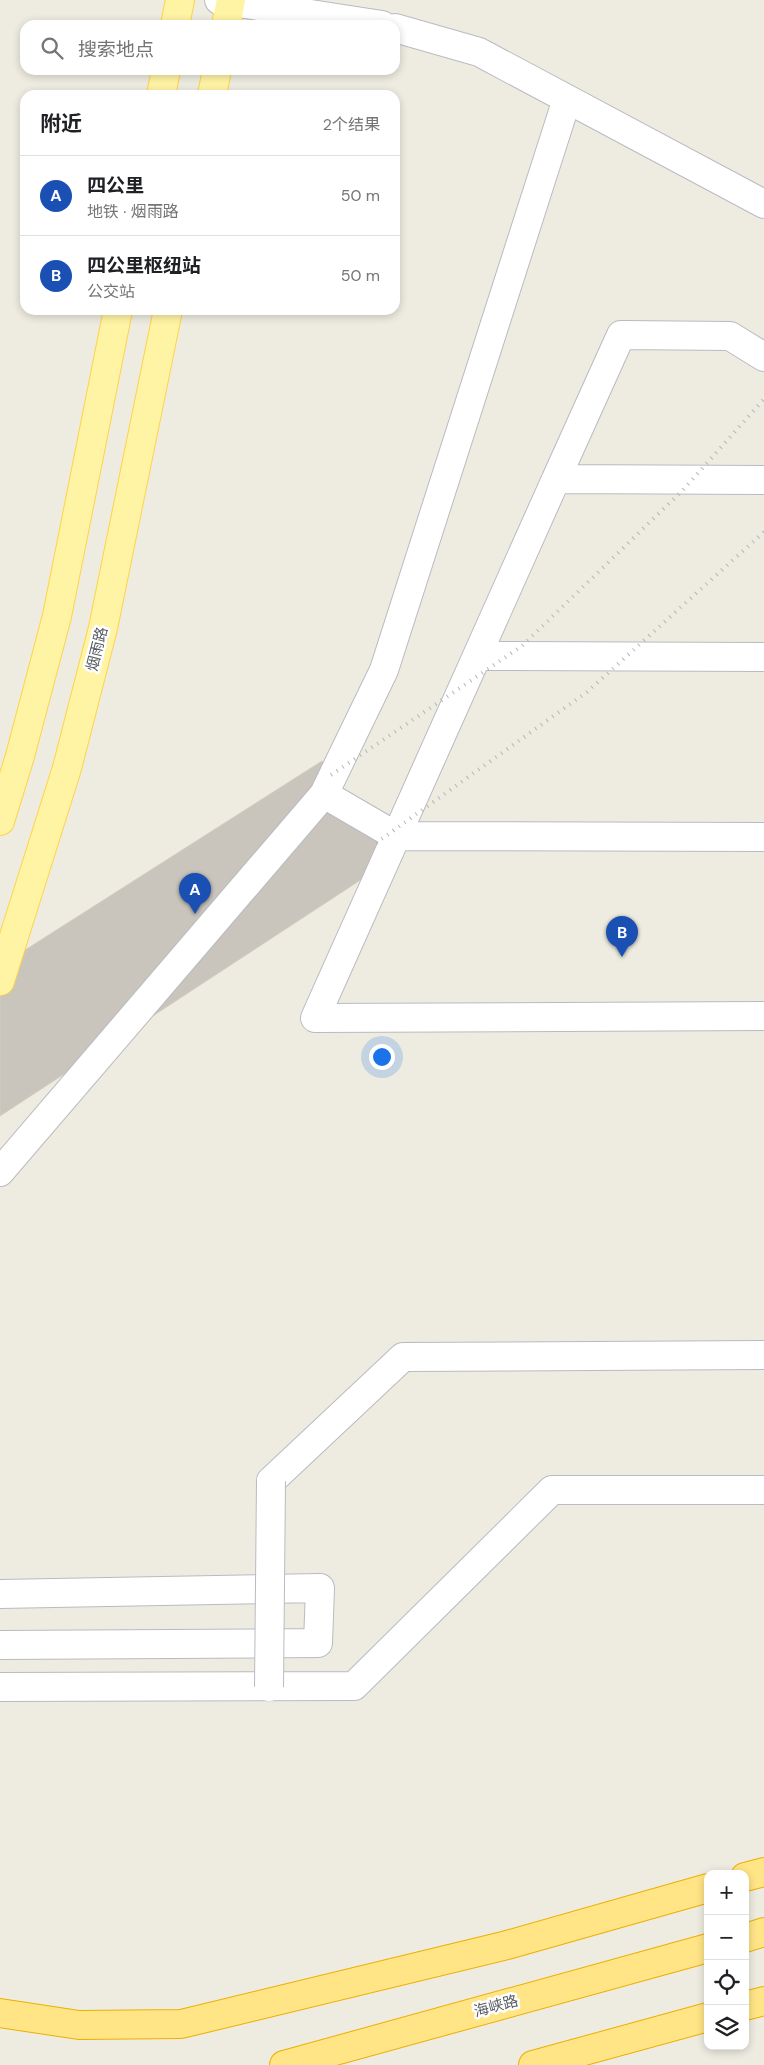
<!DOCTYPE html>
<html lang="zh">
<head>
<meta charset="utf-8">
<style>
  :root { --surface:#fff; --page:#f2f2f2; --text:#202124; --muted:#757577; --line:#e0e0e0; --accent:#fb3419 }
  body { margin:0; font-family:"DM Sans","Noto Sans SC",sans-serif; background:var(--page); color:var(--text) }
  .controls { position:absolute; right:15px; bottom:15px; display:grid; overflow:hidden; border-radius:10px; box-shadow:0 2px 8px #0003 }
  .controls button { width:45px; height:45px; display:grid; place-items:center; padding:0; border:0; border-bottom:1px solid var(--line); background:var(--surface); color:var(--text); font:25px sans-serif }
  .you { position:absolute; left:381px; top:1056px; width:18px; height:18px; margin:-12px; border:4px solid #fff; border-radius:50%; background:#1a73e8; box-shadow:0 0 0 8px #1a73e833 }
  .badge { display:grid; place-items:center; width:32px; height:32px; border-radius:50%; background:var(--accent); color:#fff; font-size:16px; font-weight:700 }
  .pin { position:absolute; translate:-50% -41px; filter:drop-shadow(0 1px 2px #0008) }
  .pin::after { content:''; position:absolute; top:26px; width:18px; height:15px; background:inherit; clip-path:polygon(0 0,100% 0,50% 100%) }
  .list { margin:0; padding:0; list-style:none }
  h2 { display:flex; justify-content:space-between; align-items:center; height:65px; margin:0; padding:0 20px; font-size:21px }
  h2 small { font-size:16px; font-weight:400; color:var(--muted) }
  .list li { display:grid; grid-template-columns:32px 1fr auto; gap:15px; align-items:center; box-sizing:border-box; height:80px; padding:0 20px; border-top:1px solid var(--line) }
  .list b { display:block; font-size:19px; white-space:nowrap }
  .list p { margin:0; font-size:16px; white-space:nowrap; color:var(--muted) }
  .list em { font-size:16px; font-style:normal; color:var(--muted) }
  .icon { flex:none; width:28px; height:28px; fill:none; stroke:currentColor; stroke-width:2; stroke-linecap:round; stroke-linejoin:round }
  .map { position:relative; flex:none; width:764px; height:2065px; overflow:hidden }
  .search { position:absolute; background:var(--surface); box-shadow:0 2px 8px #0003; left:20px; top:20px; width:380px; height:55px; display:flex; align-items:center; gap:12px; box-sizing:border-box; padding:0 18px; border-radius:15px; color:var(--muted); font-size:19px }
  .panel { position:absolute; background:var(--surface); box-shadow:0 2px 8px #0003; left:20px; top:90px; width:380px; height:225px; border-radius:15px }
  .map>svg:first-child { display:block }
</style>
</head>
<body>
<div class="map">
<svg width="764" height="2065" viewBox="0 0 764 2065">
  <rect width="100%" height="100%" fill="#eeece0"/>
  <!-- building -->
  <path fill="#c9c5bd" stroke="#d3cebe" d="M322,761L388,862L0,1116V966Z"/>
  <g fill="none" stroke-linecap="round" stroke-linejoin="round">
    <!-- minor casing -->
    <g stroke="#b9bbc1" stroke-width="30">
      <path id="minor" d="M219,0L382,25
        M395,28L479,52L764,204
        M556,479L621,335L730,336L764,357
        M764,480L556,479L315,1018L764,1016
        M477,656L764,657
        M324,794L396,836L764,837
        M0,1172L324,794L384,670L567,99
        M271,1481L403,1357L764,1355
        M0,1594L320,1588L318,1643L0,1645
        M0,1687L354,1686L552,1490H764"/>
    </g>
    <!-- major casing -->
    <g stroke="#ffd348" stroke-width="30">
      <path id="major" d="M175,25L180,0
        M226,25L231,0
        M161,95L166,70
        M212,95L217,70
        M0,821L20,756L57,616L118,310
        M0,981L67,768L103,628L168,310"/>
    </g>
    <!-- highway casing -->
    <g stroke="#eeae00" stroke-width="30">
      <path id="highway" d="M745,1877L764,1872
        M745,1938L764,1932
        M745,2006L764,2001
        M0,2013L79,2025L181,2024L507,1945L708,1888
        M284,2065L708,1948
        M533,2065L708,2017"/>
    </g>
    <!-- minor -->
    <use href="#minor" stroke="#fff" stroke-width="28"/>
    <!-- major -->
    <use href="#major" stroke="#fff4a4" stroke-width="28"/>
    <!-- highway -->
    <use href="#highway" stroke="#ffe586" stroke-width="28"/>
    <!-- rail -->
    <path stroke="#b5b6b6" stroke-width="4" stroke-dasharray="1 6" stroke-linecap="butt" d="M331,775L522,646L683,490L764,399
      M376,843L587,692L764,532"/>
    <!-- minor-bridge casing -->
    <g stroke="#b9bbc1" stroke-width="30" stroke-linecap="butt">
      <path id="minor-bridge" d="M269,1687L271,1481"/>
    </g>
    <!-- minor-bridge -->
    <use href="#minor-bridge" stroke="#fff" stroke-width="28"/>
  </g>
  <g text-anchor="middle" dominant-baseline="central" stroke-width="5" stroke-linejoin="round" paint-order="stroke">
    <!-- street labels -->
    <g font-size="15" fill="#595d63" stroke="#fff">
      <text transform="translate(97 649) rotate(-76)">烟雨路</text>
      <text transform="translate(496 2006) rotate(-15)">海峡路</text>
    </g>
  </g>
</svg>
<div class="controls">
<button>+</button>
<button>−</button>
<button><svg class="icon" aria-label="locate" viewBox="0 0 24 24"><circle cx="12" cy="12" r="6"/><path d="M12 2v4M12 18v4M2 12h4M18 12h4"/></svg></button>
<button><svg class="icon" aria-label="layers" viewBox="0 0 24 24"><path d="M12 4l9 5-9 5-9-5zM3 14l9 5 9-5"/></svg></button>
</div>
<div class="you"></div>
<div class="pin badge" style="left:195px;top:914px;background:#1a4fb4">A</div>
<div class="pin badge" style="left:622px;top:957px;background:#1a4fb4">B</div>
<div class="search"><svg class="icon" aria-label="search" viewBox="0 0 24 24"><circle cx="10" cy="10" r="6"/><path d="M15 15l6 6"/></svg>搜索地点</div>
<section class="panel">
<h2>附近<small>2个结果</small></h2>
<ul class="list">
<li><span class="badge" style="background:#1a4fb4">A</span><div><b>四公里</b><p>地铁 · 烟雨路</p></div><em>50 m</em></li>
<li><span class="badge" style="background:#1a4fb4">B</span><div><b>四公里枢纽站</b><p>公交站</p></div><em>50 m</em></li>
</ul>
</section>
</div>
</body>
</html>
